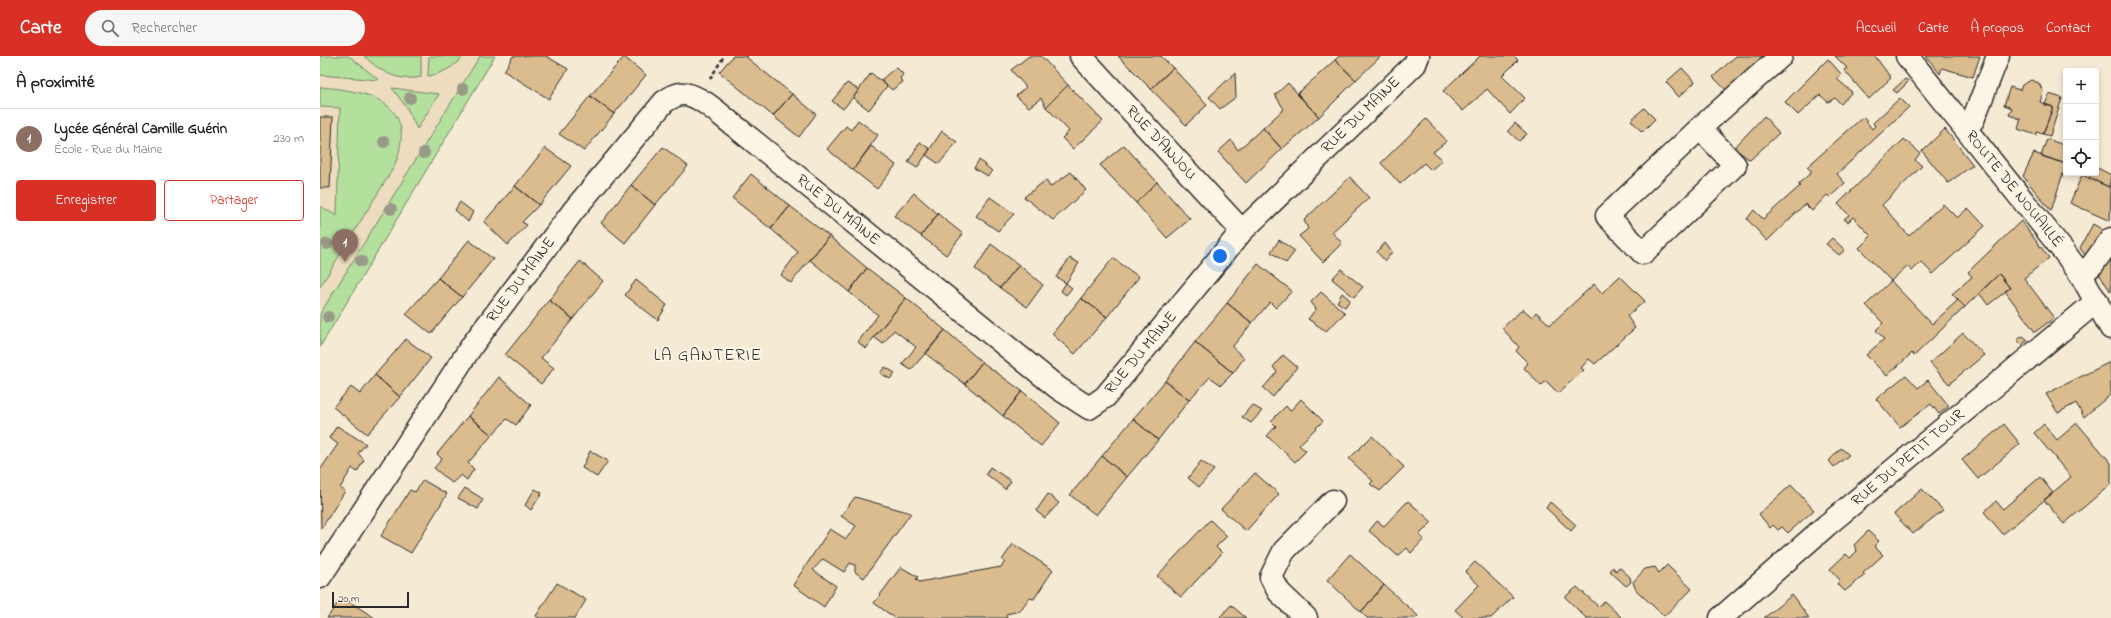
<!DOCTYPE html>
<html lang="fr">
<head>
<meta charset="utf-8">
<style>
  :root { --surface:#fff; --page:#f6f6f6; --text:#222; --muted:#767676; --line:#e0e0e0; --accent:#d93025 }
  body { margin:0; font-family:"Indie Flower",sans-serif; background:var(--page); color:var(--text) }
  .controls { position:absolute; right:12px; top:12px; display:grid; overflow:hidden; border-radius:4px; box-shadow:0 2px 6px #0003 }
  .controls button { width:36px; height:36px; display:grid; place-items:center; padding:0; border:0; border-bottom:1px solid var(--line); background:var(--surface); color:var(--text); font:20px sans-serif }
  .scale { position:absolute; left:12px; bottom:10px; width:77px; box-sizing:border-box; padding-left:4px; border:2px solid #2b2b2b; border-top:0; font-size:11px; line-height:14px; white-space:nowrap; color:#2b2b2b; -webkit-text-stroke:3px #fcf5e5; paint-order:stroke }
  .you { position:absolute; left:900px; top:200px; width:14px; height:14px; margin:-10px; border:3px solid #fff; border-radius:50%; background:#1a73e8; box-shadow:0 0 0 6px #1a73e833 }
  .badge { display:grid; place-items:center; width:26px; height:26px; border-radius:50%; background:var(--accent); color:#fff; font-size:13px; font-weight:700 }
  .pin { position:absolute; translate:-50% -33px; filter:drop-shadow(0 1px 2px #0008) }
  .pin::after { content:''; position:absolute; top:21px; width:14px; height:12px; background:inherit; clip-path:polygon(0 0,100% 0,50% 100%) }
  .list { margin:0; padding:0; list-style:none }
  h2 { display:flex; justify-content:space-between; align-items:center; height:52px; margin:0; padding:0 16px; font-size:17px }
  h2 small { font-size:13px; font-weight:400; color:var(--muted) }
  .list li { display:grid; grid-template-columns:26px 1fr auto; gap:12px; align-items:center; box-sizing:border-box; height:60px; padding:0 16px; border-top:1px solid var(--line) }
  .list b { display:block; font-size:15px; white-space:nowrap }
  .list p { margin:0; font-size:13px; white-space:nowrap; color:var(--muted) }
  .list em { font-size:13px; font-style:normal; color:var(--muted) }
  .actions { display:flex; gap:8px; padding:12px 16px }
  .actions a { flex:1; padding:9px 0; border:1px solid var(--accent); border-radius:4px; text-align:center; font-size:14px; color:var(--accent) }
  .actions .main { background:var(--accent); color:#fff }
  .icon { flex:none; width:22px; height:22px; fill:none; stroke:currentColor; stroke-width:2; stroke-linecap:round; stroke-linejoin:round }
  .map { position:relative; flex:none; width:1791px; height:562px; overflow:hidden }
  header { display:flex; align-items:center; gap:24px; box-sizing:border-box; height:56px; padding:0 20px; background:var(--accent); color:#fff }
  header strong { font-size:19px }
  nav { display:flex; gap:22px; margin-inline-start:auto; font-size:14px }
  .search { width:280px; height:36px; background:var(--page); display:flex; align-items:center; gap:10px; box-sizing:border-box; padding:0 14px; border-radius:22px; color:var(--muted); font-size:15px }
  main { display:flex }
  aside { flex:1; background:var(--surface) }
  .map>svg:first-child { display:block }
</style>
</head>
<body>
<header>
<strong>Carte</strong>
<div class="search"><svg class="icon" aria-label="search" viewBox="0 0 24 24"><circle cx="10" cy="10" r="6"/><path d="M15 15l6 6"/></svg>Rechercher</div>
<nav><a>Accueil</a><a>Carte</a><a>À propos</a><a>Contact</a></nav>
</header>
<main>
<aside>
<h2>À proximité<small></small></h2>
<ul class="list">
<li><span class="badge" style="background:#8d6e63">1</span><div><b>Lycée Général Camille Guérin</b><p>École · Rue du Maine</p></div><em>230 m</em></li>
</ul>
<div class="actions"><a class="main">Enregistrer</a><a>Partager</a></div>
</aside>
<div class="map">
<svg width="1791" height="562" viewBox="0 0 1791 562">
  <rect width="100%" height="100%" fill="#f5ead4"/>
  <filter id="ink" filterUnits="userSpaceOnUse"><feTurbulence type="fractalNoise" baseFrequency=".025" numOctaves="2"/><feDisplacementMap in="SourceGraphic" scale="8" xChannelSelector="R" yChannelSelector="G"/><feConvolveMatrix kernelMatrix="1 2 1 2 8 2 1 2 1" color-interpolation-filters="sRGB"/></filter>
  <g filter="url(#ink)">
    <!-- built -->
    <path fill="#eddcbf" d="M0,0H175L0,291Z"/>
    <!-- green -->
    <path fill="#b4e09e" stroke="#708664" d="M0,0H29L59,24L0,19Z
      M44,0H101V21C77,26 61,16 44,0Z
      M109,0H143C135,11 121,18 108,20Z
      M160,0H175L0,291V258Z
      M0,31C51,35 100,47 74,111L0,231V150L17,160L20,52L0,51Z
      M72,32L119,38L97,73L87,52Z"/>
    <!-- building -->
    <path fill="#dbbc8f" stroke="#2b2b2b" d="M193,0H226L248,13L229,43L184,15Z
      M413,0H428L426,1L472,38L453,60L399,16Z
      M709,0H721L748,29L726,51L721,42L709,51L696,40L706,31L691,14Z
      M798,0H841L853,12L831,33Z
      M1019,0H1061L1036,24L1015,4Z
      M1160,0H1194L1198,4L1182,20L1205,42L1190,58L1167,33L1143,55L1123,35Z
      M1416,0H1443L1407,35L1393,21Z
      M1515,0H1555L1571,22L1549,43L1524,14L1527,12Z
      M1606,0H1660L1653,21L1622,12L1620,18Z
      M304,1L326,19L294,58L270,40Z
      M1508,3L1521,18L1517,23L1532,36L1521,48L1515,42L1508,46L1500,39L1478,59L1465,46Z
      M1015,4L1036,24L999,61L977,38Z
      M576,11L583,18L580,23L583,26L572,34L561,24Z
      M853,12L887,49L866,69L831,33Z
      M1362,12L1375,26L1359,41L1346,26Z
      M551,17L567,30L549,54L533,42Z
      M915,17L916,41L900,53L889,41Z
      M1585,23L1589,25L1577,37L1573,34Z
      M1711,24L1719,27L1723,36L1720,46L1733,51L1723,78L1717,76L1716,79L1698,73L1701,63L1689,59L1692,52L1684,49L1690,31L1700,34L1702,29Z
      M527,27L539,34L523,53L512,45Z
      M968,27L999,61L962,93L943,72L964,53L955,39Z
      M748,29L783,65L753,93L742,82L749,75L726,51Z
      M472,38L496,58L479,81L453,60Z
      M1729,38L1742,42L1730,80L1723,78L1733,51L1725,49Z
      M270,40L294,58L264,95L239,78Z
      M1580,42L1589,51L1517,118L1525,127L1510,141L1507,139L1492,155L1485,148L1447,185L1427,163L1434,154L1443,163L1480,130L1478,128L1492,116L1487,111L1543,61L1552,73L1555,70L1553,67Z
      M1324,52L1335,63L1322,76L1311,64Z
      M1444,60L1459,77L1430,104L1414,92Z
      M0,61H13L10,132H0Z
      M1106,63L1127,85L1113,96L1122,104L1111,114L1104,107L1080,128L1061,107Z
      M538,64L558,79L533,114L507,93L526,70L531,74Z
      M1195,67L1207,78L1199,85L1188,75Z
      M943,72L962,93L926,127L898,96L911,84L918,94Z
      M1625,73L1653,109L1628,127L1602,95Z
      M622,75L637,86L619,108L606,99Z
      M1584,83L1600,97L1595,104L1602,110L1562,149L1589,180L1623,148L1637,162L1648,152L1665,170L1613,218L1601,206L1592,215L1587,210L1571,225L1539,192L1551,180L1533,161L1528,166L1524,163L1529,159L1518,148Z
      M1727,83L1746,90V108L1721,100Z
      M600,86L610,93L597,112L588,106Z
      M804,89L837,126L816,147L780,109Z
      M551,90L576,109L557,133L533,114Z
      M343,91L368,110L335,149L311,129Z
      M225,92L251,110L219,149L195,130Z
      M1714,97L1746,108L1731,155L1703,120Z
      M659,104L672,115L668,120L654,112Z
      M1776,111L1791,119L1789,131L1769,122L1772,117H1776Z
      M751,116L766,134L733,164L704,141L726,124L730,131Z
      M431,118L470,150L451,173L412,142Z
      M1762,119L1789,131L1791,128L1790,165L1750,147Z
      M1030,121L1049,142L1012,176L1022,187L1003,206L979,180L988,173L984,164Z
      M837,126L870,163L847,182L816,147Z
      M311,129L335,149L305,187L281,167Z
      M195,130L219,149L202,166L207,169L188,189L164,166Z
      M594,137L618,158L601,180L574,160Z
      M670,141L694,158L678,175L656,160Z
      M140,146L153,156L148,166L135,154Z
      M470,150L509,180L471,227L461,219L478,196L451,173Z
      M618,158L643,178L626,199L601,180Z
      M1701,165L1729,202L1704,222L1734,262L1715,276L1685,235L1690,232L1679,218L1645,251L1632,238L1652,221L1648,216Z
      M1773,168L1785,175L1768,203L1760,192Z
      M509,180L547,212L529,236L490,204Z
      M1512,182L1525,194L1519,199L1506,188Z
      M149,184L173,203L142,241L118,222Z
      M959,184L975,195L966,207L951,196Z
      M1065,187L1072,196L1065,205L1057,196Z
      M671,188L699,209L680,232L655,213Z
      M1791,197V236L1777,215Z
      M750,202L759,207L746,227L736,221Z
      M793,202L819,221L787,261L761,242Z
      M260,205L283,225L253,263L229,244Z
      M938,208L972,235L956,252L950,246L932,267L907,247Z
      M699,209L723,229L707,251L680,232Z
      M547,212L586,242L554,281L546,293L538,286L558,259L529,236Z
      M1021,213L1043,231L1034,241L1012,223Z
      M1679,218L1690,232L1668,249L1659,237Z
      M1300,220L1325,245L1307,260L1315,272L1275,308L1269,303L1261,312L1264,314L1238,337L1226,325L1221,330L1204,312L1208,307L1196,295L1199,291L1182,272L1203,253L1212,261L1216,256L1230,269L1274,228L1282,237Z
      M118,222L142,241L111,278L86,258Z
      M316,224L347,249L338,264L305,239Z
      M1571,225L1612,268L1638,244L1645,251L1594,300L1592,297L1567,320L1546,299L1564,283L1556,274L1563,267L1546,249Z
      M746,227L752,232L746,239L741,235Z
      M1001,236L1025,257L1006,275L988,263L996,253L991,246Z
      M1022,237L1030,244L1025,251L1017,246Z
      M586,242L625,274L591,314L582,308L596,291L574,274L563,288L554,281Z
      M761,242L787,261L755,298L732,278Z
      M229,244L253,263L221,302L234,312L221,328L185,299Z
      M907,247L932,267L912,291L924,302L913,317L875,286Z
      M625,274L662,306L645,328L606,298Z
      M1643,277L1664,299L1629,328L1610,307Z
      M1703,280L1708,284L1702,289L1697,284Z
      M86,283L111,302L80,341L55,319Z
      M875,286L913,317L901,329L890,321L869,344L845,325Z
      M963,299L977,311L953,341L943,332L957,316L953,311Z
      M662,306L702,335L683,360L645,328Z
      M1790,306L1791,338L1764,361L1756,347L1738,357L1726,338Z
      M565,311L575,317L570,323L560,317Z
      M55,319L80,341L47,378L13,351L31,331L40,338Z
      M1586,319L1598,332L1608,324L1629,350L1619,358L1611,348L1580,371L1556,343Z
      M179,321L211,349L196,369L187,363L172,379L148,360Z
      M845,325L869,344L838,384L813,363Z
      M702,335L740,367L721,390L683,360Z
      M981,343L1003,365L979,389L986,395L975,406L947,380L956,370L951,365L966,350L970,355Z
      M932,349L942,355L931,367L922,361Z
      M148,360L172,379L148,407L154,413L147,424L141,419L132,427L114,412L122,403L117,398Z
      M813,363L838,384L807,421L782,400Z
      M1757,367L1791,407V428L1744,468L1724,444L1751,421L1714,377L1724,368L1737,384Z
      M1684,368L1700,388L1658,423L1642,404Z
      M17,370L46,388L38,397L44,404L37,416L32,412L20,432L25,435L1,473L0,414L18,388L9,382Z
      M1052,380L1084,411L1060,435L1050,428L1053,425L1029,403Z
      M1521,392L1529,399L1514,411L1509,405Z
      M270,395L288,405L277,421L262,412Z
      M782,400L807,421L776,459L750,439Z
      M881,405L894,414L879,431L868,422Z
      M670,411L691,425L685,433L666,418Z
      M935,417L959,438L926,475L901,453Z
      M1720,421L1733,437L1683,478L1664,456L1676,445L1683,453Z
      M103,424L127,438L91,497L61,480L90,434L95,436Z
      M1471,429L1494,454L1468,477L1462,471L1458,474L1453,469L1450,472L1439,458Z
      M145,432L163,443L158,453L138,442Z
      M215,433L222,437L211,454L205,449Z
      M1602,433L1623,454L1593,478L1574,458Z
      M728,438L739,447L725,462L716,455Z
      M535,441L591,457L544,522L535,516V509L530,507L524,516L503,503L493,514L516,530L504,551L473,529L510,473L526,483L536,470L521,460Z
      M1088,445L1112,466L1099,479L1104,483L1091,497L1087,492L1078,500L1049,475L1057,465L1064,470Z
      M1230,446L1256,469L1251,475L1226,452Z
      M890,464L907,480L896,491L902,497L861,541L837,520Z
      M1548,475L1559,485L1554,490L1563,499L1543,517L1545,519L1525,535L1517,528L1520,524L1510,513L1526,498L1530,502L1537,495L1534,489Z
      M693,488L733,514L714,543L709,542L700,555L686,558L687,562H575L554,547L581,511L598,521L596,523L599,526L681,511L685,506L682,504Z
      M1030,498L1064,529L1041,556L1007,524Z
      M1155,506L1193,541L1171,562H1144L1135,554L1159,529L1145,516Z
      M1347,509L1372,533L1344,560L1316,534L1313,526L1325,513L1335,511L1339,517Z
      M1293,511L1296,515L1299,511L1310,521L1311,526L1306,530L1290,515Z
      M237,527L266,544L255,562H219L216,560Z
      M1064,529L1098,560L1096,562H1047L1041,556Z
      M1257,531L1279,551L1284,545L1302,562H1266L1245,541Z
      M1472,539L1489,562H1444Z
      M22,541L55,562H7Z
      M911,549L926,562H899Z"/>
    <g fill="none" stroke-linecap="round" stroke-linejoin="round">
      <!-- minor casing -->
      <g stroke="#2b2b2b" stroke-width="25">
        <path id="minor" d="M761,0L922,175
          M1587,0L1745,197L1761,219L1791,272
          M1380,72L1415,109L1323,197L1287,160L1380,72L1461,0
          M1645,72L1653,64L1678,0
          M1761,219L1773,208L1791,183
          M0,521L153,288L254,154L344,46C350,42 357,37 365,38C383,41 401,60 416,71L738,332L769,352L785,341L922,175L1095,8L1098,0
          M986,562L959,536L951,521L964,495L1013,445
          M1401,562L1507,469L1777,245"/>
      </g>
      <!-- path -->
      <path stroke="#2b2b2b" stroke-width="2.5" stroke-dasharray="4 3" stroke-linecap="butt" d="M390,23L404,0"/>
      <!-- minor -->
      <use href="#minor" stroke="#fcf5e5" stroke-width="22"/>
    </g>
    <!-- trees -->
    <g fill="#999a87">
      <circle cx="143" cy="33" r="6"/>
      <circle cx="90" cy="42" r="6"/>
      <circle cx="64" cy="86" r="6"/>
      <circle cx="104" cy="97" r="6"/>
      <circle cx="71" cy="153" r="6"/>
      <circle cx="7" cy="188" r="6"/>
      <circle cx="41" cy="205" r="6"/>
      <circle cx="8" cy="261" r="6"/>
    </g>
  </g>
  <g text-anchor="middle" dominant-baseline="central" stroke-width="4" stroke-linejoin="round" paint-order="stroke">
    <!-- street labels -->
    <g font-size="16" fill="#2b2b2b" stroke="#fcf5e5">
      <text transform="translate(1041 59) rotate(-44)">RUE DU MAINE</text>
      <text transform="translate(841 87) rotate(47)">RUE D'ANJOU</text>
      <text transform="translate(1694 133) rotate(51)">ROUTE DE NOUAILLÉ</text>
      <text transform="translate(518 154) rotate(39)">RUE DU MAINE</text>
      <text transform="translate(201 224) rotate(-53)">RUE DU MAINE</text>
      <text transform="translate(821 297) rotate(-50)">RUE DU MAINE</text>
      <text transform="translate(1588 402) rotate(-40)">RUE DU PETIT TOUR</text>
    </g>
    <!-- neighbourhood labels -->
    <g font-size="17" letter-spacing="1" fill="#2b2b2b" stroke="#fcf5e5">
      <text x="388" y="299">LA GANTERIE</text>
    </g>
  </g>
</svg>
<div class="controls">
<button>+</button>
<button>−</button>
<button><svg class="icon" aria-label="locate" viewBox="0 0 24 24"><circle cx="12" cy="12" r="6"/><path d="M12 2v4M12 18v4M2 12h4M18 12h4"/></svg></button>
</div>
<div class="scale">20 m</div>
<div class="you"></div>
<div class="pin badge" style="left:25px;top:206px;background:#8d6e63">1</div>
</div>
</main>
</body>
</html>
